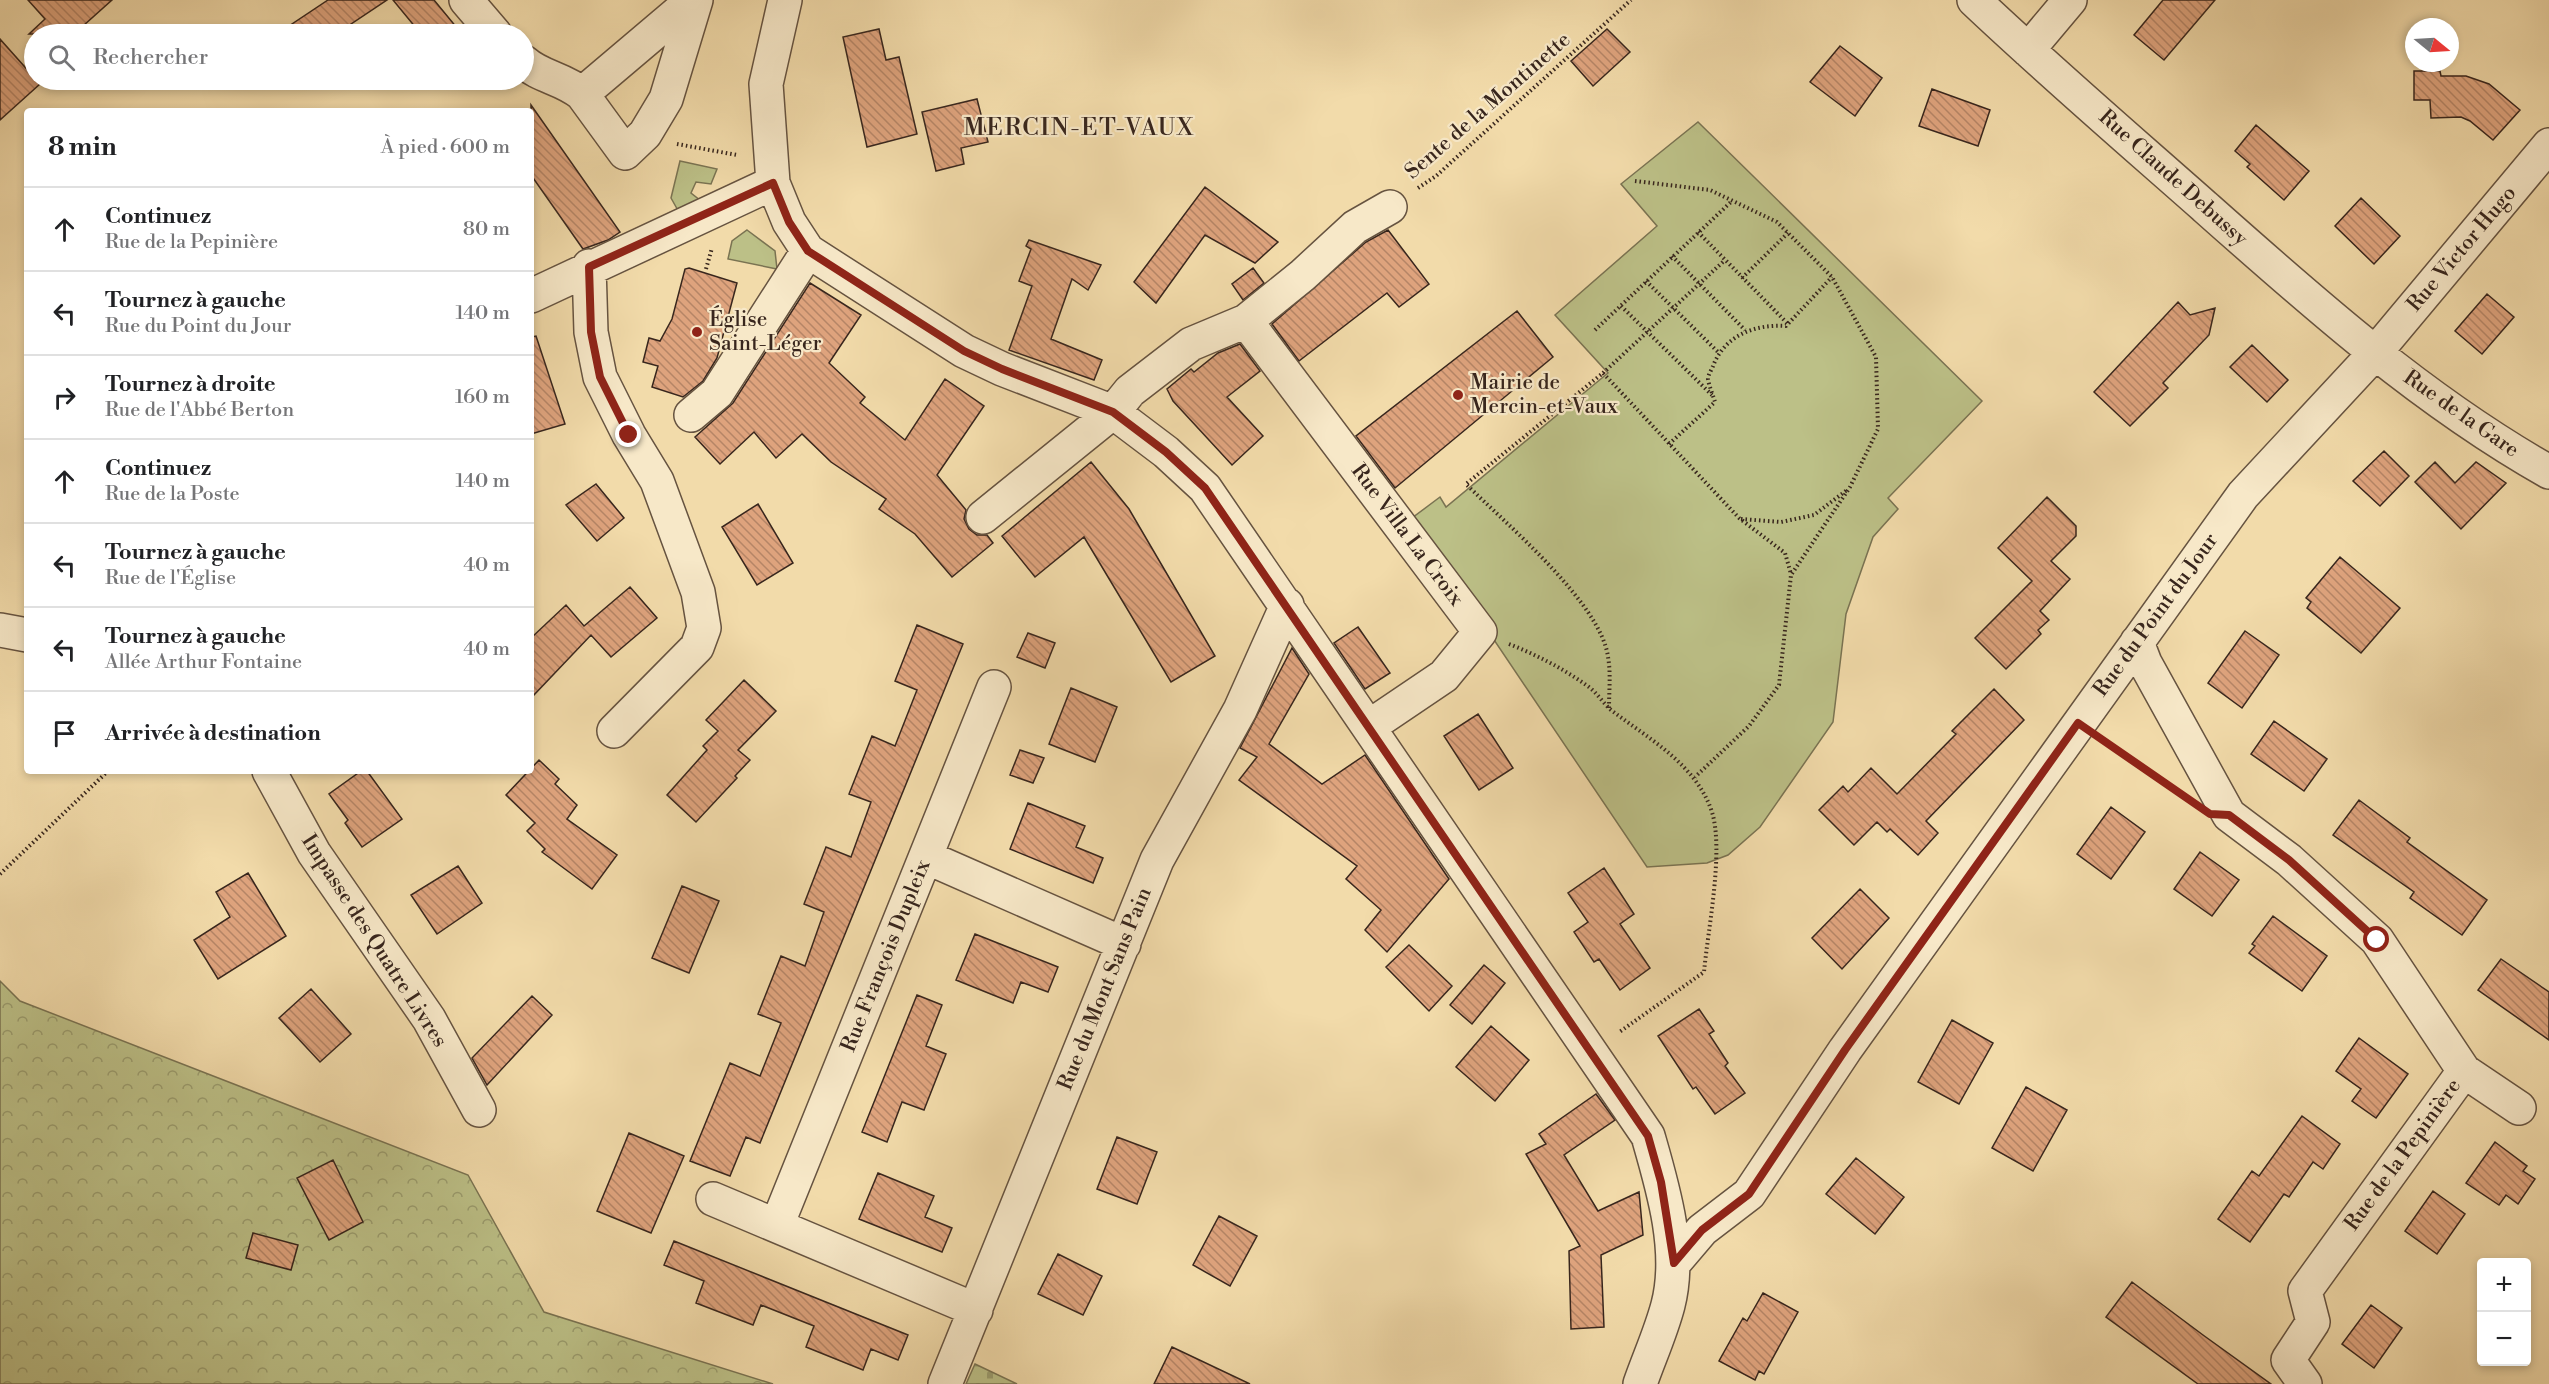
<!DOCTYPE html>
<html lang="fr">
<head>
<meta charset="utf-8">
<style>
  :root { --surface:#fff; --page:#f6f6f6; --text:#202124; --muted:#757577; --line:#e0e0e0 }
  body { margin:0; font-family:"Libre Bodoni",serif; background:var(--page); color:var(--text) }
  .controls { position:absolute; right:18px; bottom:18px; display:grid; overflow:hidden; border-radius:6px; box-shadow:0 3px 9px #0003 }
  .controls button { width:54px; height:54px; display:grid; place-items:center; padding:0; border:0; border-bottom:2px solid var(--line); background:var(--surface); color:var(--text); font:30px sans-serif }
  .compass { position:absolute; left:2405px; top:18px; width:54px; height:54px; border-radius:50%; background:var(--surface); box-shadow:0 3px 9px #0003; rotate:108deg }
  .stop { position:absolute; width:18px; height:18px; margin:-14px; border:4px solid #8f2418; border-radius:50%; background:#fff }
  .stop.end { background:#8f2418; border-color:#fff; box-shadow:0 2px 6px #0008 }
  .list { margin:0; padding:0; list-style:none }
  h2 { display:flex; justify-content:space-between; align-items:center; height:78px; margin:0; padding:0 24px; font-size:26px }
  h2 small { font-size:20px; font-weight:400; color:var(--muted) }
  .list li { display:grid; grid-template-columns:39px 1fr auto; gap:18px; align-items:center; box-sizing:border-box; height:84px; padding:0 24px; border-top:2px solid var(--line) }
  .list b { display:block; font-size:22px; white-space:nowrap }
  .list p { margin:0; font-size:20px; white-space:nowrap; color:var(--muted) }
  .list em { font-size:20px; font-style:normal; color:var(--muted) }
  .icon { flex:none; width:33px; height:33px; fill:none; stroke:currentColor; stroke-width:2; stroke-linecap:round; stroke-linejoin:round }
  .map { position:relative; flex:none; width:2549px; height:1384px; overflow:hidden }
  .search { position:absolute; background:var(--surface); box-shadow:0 3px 9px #0003; left:24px; top:24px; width:510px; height:66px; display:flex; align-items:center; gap:15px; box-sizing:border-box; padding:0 21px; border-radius:33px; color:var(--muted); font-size:22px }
  .panel { position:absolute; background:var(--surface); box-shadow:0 3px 9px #0003; left:24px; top:108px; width:510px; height:666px; border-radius:6px }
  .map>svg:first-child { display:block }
</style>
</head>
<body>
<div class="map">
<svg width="2549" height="1384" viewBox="0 0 2549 1384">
  <defs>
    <pattern id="forest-crowns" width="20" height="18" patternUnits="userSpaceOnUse" patternTransform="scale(1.5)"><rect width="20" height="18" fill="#bcc087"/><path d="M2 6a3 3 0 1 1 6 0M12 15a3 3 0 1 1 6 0" fill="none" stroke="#9a9c6e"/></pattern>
    <pattern id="cemetery-stones" width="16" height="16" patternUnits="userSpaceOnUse" patternTransform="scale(1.5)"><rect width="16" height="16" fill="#bcc087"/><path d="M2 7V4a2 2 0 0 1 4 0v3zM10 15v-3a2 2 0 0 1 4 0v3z" fill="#9a9c6e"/></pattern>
    <pattern id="building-back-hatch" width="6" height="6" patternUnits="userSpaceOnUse" patternTransform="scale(1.5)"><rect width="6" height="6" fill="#dea37d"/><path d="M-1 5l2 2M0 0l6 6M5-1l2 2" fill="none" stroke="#b58566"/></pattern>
  </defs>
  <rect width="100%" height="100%" fill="#f2dbaa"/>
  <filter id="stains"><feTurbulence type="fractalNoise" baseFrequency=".00333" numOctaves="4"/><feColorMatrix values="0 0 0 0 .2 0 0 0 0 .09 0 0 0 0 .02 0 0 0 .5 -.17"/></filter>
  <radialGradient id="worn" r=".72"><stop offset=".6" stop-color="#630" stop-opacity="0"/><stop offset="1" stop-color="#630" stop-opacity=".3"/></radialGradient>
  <!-- green -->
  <path fill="#bcc087" stroke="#7a7352" stroke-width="1.5" d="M1698,122L1982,401L1888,498L1898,509L1873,537L1846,614L1833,722L1760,827L1728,855L1707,863L1647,867L1412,518L1440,497L1446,507L1608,373L1555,315L1657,226L1621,184Z
    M680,161L717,169L711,184L696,182L691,193L701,201L680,214L671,198Z
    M747,230L775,251L777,269L728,259L732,241Z"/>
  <!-- forest -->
  <path fill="url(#forest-crowns)" stroke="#7a7352" stroke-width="1.5" d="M0,981L20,1001L468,1175L544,1312L773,1384H0Z"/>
  <!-- cemetery -->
  <path fill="url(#cemetery-stones)" stroke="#7a7352" stroke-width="1.5" d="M975,1364L1017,1384H966Z"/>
  <!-- building -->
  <path fill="url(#building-back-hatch)" stroke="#38261d" stroke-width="1.5" d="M28,0H112L74,34H29L45,19Z
    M328,0H387L336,34H277Z
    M393,0H434L462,34H421Z
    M2163,0H2215L2164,60L2134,35Z
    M879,29L886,60L899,57L917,134L867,147L843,37Z
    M1607,29L1630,52L1593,86L1571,61Z
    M0,39L40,84L0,120Z
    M1840,46L1882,78L1855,116L1810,82Z
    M2414,71H2440L2441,76H2466L2489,84L2520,110L2493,140L2470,121L2461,117L2431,118L2430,100H2414Z
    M1932,89L1990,110L1978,146L1919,126Z
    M977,99L988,142L961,148L964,164L936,171L922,112Z
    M531,105L620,232L608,240L583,249L531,175Z
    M2256,125L2309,171L2284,200L2247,167L2250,164L2235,151Z
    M1205,187L1278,242L1255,263L1205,235L1156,303L1134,282Z
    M2361,198L2400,236L2374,264L2335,226Z
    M1388,230L1429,284L1399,307L1387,293L1299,361L1272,324L1366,242Z
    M1029,240L1101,265L1088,290L1072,279L1051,339L1102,360L1094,380L1009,350L1032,286L1019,281L1031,249L1026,246Z
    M689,268L737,283L717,358L703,381L683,397L652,387L658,366L643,362L649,338L660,341L672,319L685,269Z
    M1253,268L1264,283L1243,300L1232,284Z
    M810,283L861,315L829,363L865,397L860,403L905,440L945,379L984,406L937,475L966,510L964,519L969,529L977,535H987L993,543L952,577L915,534L879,509L886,499L831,462L802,434L776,458L754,432L720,464L695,437L733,403Z
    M2487,294L2514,317L2482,354L2455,331Z
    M2178,302L2190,315L2215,308L2209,335L2163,383L2168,388L2130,426L2094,392Z
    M1517,311L1553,357L1395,488L1356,436Z
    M536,336L565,424L531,434V337Z
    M1240,344L1260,371L1227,397L1263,436L1232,465L1173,401L1167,389L1191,369L1194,372L1218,353Z
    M2252,345L2288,380L2267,402L2230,367Z
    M2384,451L2409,476L2380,506L2353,481Z
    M1091,462L1129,509L1215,656L1171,682L1084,537L1035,577L1002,536Z
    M2435,462L2455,483L2476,462L2506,483L2461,529L2415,482Z
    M596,484L624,518L597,541L566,505Z
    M2047,497L2076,526V536L2051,561L2070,579L2040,611L2049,620L2038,630L2041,634L2006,669L1975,638L2032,581L1998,548Z
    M758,504L793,563L757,585L722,527Z
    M2340,557L2400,608L2361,653L2307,608L2311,602L2306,598Z
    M630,587L657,618L611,657L591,635L531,698V638L566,605L584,626Z
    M917,625L963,644L760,1143L746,1137L730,1176L690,1161L730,1063L760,1076L781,1023L758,1014L781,956L805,966L824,912L804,904L826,847L851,857L871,802L849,794L872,736L895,746L917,690L895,681Z
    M1358,627L1390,673L1365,689L1334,643Z
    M2245,631L2279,655L2242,708L2208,683Z
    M1028,633L1055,643L1045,668L1017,657Z
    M1292,648L1309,674L1269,744L1322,784L1365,755L1449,879L1387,952L1365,930L1381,910L1346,879L1357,866L1239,780L1257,757L1240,748Z
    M744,680L776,711L738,750L750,760L735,776L737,778L696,822L667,795L707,750L703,746L718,731L706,720Z
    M1071,688L1117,707L1095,762L1049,744Z
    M1994,689L2024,720L1926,821L1938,833L1918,855L1890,829L1887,832L1877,822L1854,845L1819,810L1843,786L1848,792L1871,768L1897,794L1956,734L1952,731Z
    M1478,714L1513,768L1479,790L1444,736Z
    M2274,721L2327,759L2304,791L2251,754Z
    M1020,750L1044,758L1033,783L1010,775Z
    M539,760L559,779L555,784L577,805L567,819L617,855L592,889L542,852L545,849L527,831L535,823L506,795Z
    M361,771H367L402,819L362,847L345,823L348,820L329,794Z
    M2359,800L2410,838L2407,842L2487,900L2462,935L2410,898L2414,892L2333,835Z
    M1028,803L1085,826L1076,847L1103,858L1093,883L1010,849Z
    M2111,807L2145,832L2111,879L2077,854Z
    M2200,852L2239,880L2212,916L2174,889Z
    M458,866L482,903L437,934L411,895Z
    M1604,868L1634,914L1620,924L1650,968L1620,990L1599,959L1594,962L1574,932L1588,922L1568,893Z
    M248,873L286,936L218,979L194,940L230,917L216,892Z
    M682,886L719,901L689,973L652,958Z
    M1860,889L1889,918L1842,969L1812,938Z
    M2273,916L2327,956L2302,991L2249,953L2255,946L2252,944Z
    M975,934L1058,967L1048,992L1021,982L1013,1003L956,980Z
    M1409,945L1452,986L1429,1011L1386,967Z
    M2501,959L2549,992V1040L2478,990Z
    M1484,965L1505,983L1472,1024L1450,1005Z
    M311,989L351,1034L320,1062L279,1018Z
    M917,995L942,1005L926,1046L946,1054L924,1110L902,1102L887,1142L862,1132Z
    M532,996L552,1015L487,1085L472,1058Z
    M1699,1009L1714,1031L1709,1034L1728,1063L1725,1066L1745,1093L1715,1114L1696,1087L1693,1089L1658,1036Z
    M1952,1020L1993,1043L1959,1104L1918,1082Z
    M1491,1026L1529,1060L1495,1101L1456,1067Z
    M2359,1038L2408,1074L2376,1118L2352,1101L2361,1089L2336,1071Z
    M2026,1087L2067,1110L2033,1171L1992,1148Z
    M1596,1094L1615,1120L1564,1155L1598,1211L1639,1192L1643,1235L1601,1255L1604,1327L1571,1329L1569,1251L1580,1246L1526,1154L1546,1144L1539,1134Z
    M2302,1116L2340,1144L2323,1169L2313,1162L2289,1197L2284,1194L2250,1242L2218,1219L2252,1171L2259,1176Z
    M629,1133L684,1156L651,1233L597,1211Z
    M1117,1137L1157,1152L1137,1204L1097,1189Z
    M2495,1142L2527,1166L2523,1171L2535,1179L2518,1204L2506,1195L2499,1205L2466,1183Z
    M1856,1158L1904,1197L1875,1234L1826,1194Z
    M333,1160L363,1222L329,1240L297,1178Z
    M878,1173L934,1196L925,1217L952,1228L942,1252L859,1219Z
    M2433,1191L2465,1214L2437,1254L2405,1231Z
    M1219,1216L1257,1236L1230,1286L1193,1265Z
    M253,1233L298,1245L291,1270L246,1258Z
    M674,1241L908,1335L898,1360L871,1349L863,1370L806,1347L814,1326L761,1305L753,1325L696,1303L704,1281L664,1265Z
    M1058,1254L1102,1276L1083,1315L1038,1294Z
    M2132,1282L2203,1335L2271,1384H2198L2106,1317Z
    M1763,1293L1798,1312L1764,1374L1759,1371L1755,1380L1719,1361L1743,1318L1747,1321Z
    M2371,1305L2402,1328L2374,1368L2342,1344Z
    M1172,1347L1250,1384H1154Z"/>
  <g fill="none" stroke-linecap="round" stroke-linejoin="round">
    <!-- minor casing -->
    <g stroke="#665340" stroke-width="36">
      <path id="minor" d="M466,0L495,34
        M693,0L582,94L625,153L645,134L666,99L696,0
        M785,0L766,84L773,183L789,222L808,251L964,351L1002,369L1113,412L1166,452L1205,488L1648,1136C1663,1188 1682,1251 1668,1305C1661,1332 1649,1358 1640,1384
        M1974,0C2049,71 2127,138 2204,206C2312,302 2423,401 2549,472
        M2028,50L2070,0
        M524,62C540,77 563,78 582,94
        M589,266L591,332L600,377L629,435L657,481L698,592L704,628L697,647L614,731
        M531,296L773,183
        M1246,321L1480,632L1444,676L1370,726
        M691,415L717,393L808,251
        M983,517L1113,412L1130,391L1191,344L1246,321L1303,275L1355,227L1390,207
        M0,630L27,635
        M2137,642L2145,663L2229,815L2289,860L2377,940L2464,1071L2305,1291L2313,1322L2288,1360L2305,1384
        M269,771L314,853L429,1019L479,1110
        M926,857L1124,944
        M2464,1071L2519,1108
        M713,1199L976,1310
        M777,1225L994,687
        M1674,1263L1702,1230L1749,1194L1845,1050L2243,495L2375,353L2549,145
        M945,1384L1157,860L1240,710L1287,605"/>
    </g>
    <!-- path -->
    <path stroke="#38261d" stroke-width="4" stroke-dasharray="1.5 3" stroke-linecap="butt" d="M677,144L737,155
      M1635,181L1710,190L1777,222L1832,277L1876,357L1878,429L1850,487L1791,575L1779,685L1749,726L1695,777
      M1418,188L1436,176L1631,0
      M1698,232L1788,324
      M1672,256L1745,330
      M706,269L712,248
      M1742,278L1788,233
      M1646,281L1719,353
      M1621,306L1712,395
      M1595,330L1732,201
      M1603,373L1725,260
      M1669,444L1715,402C1713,395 1709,386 1708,379C1708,375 1712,369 1713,366C1725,335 1755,324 1786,326L1832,277
      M1741,519L1781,522L1814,515L1847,490
      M1509,644C1537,655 1564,669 1589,687C1597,693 1603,703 1611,710C1649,739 1696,764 1712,812C1724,851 1708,929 1704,972L1618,1033
      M1609,708C1609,691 1611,673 1608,657C1601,603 1505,523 1466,484L1603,373L1739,518L1785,553L1791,574
      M2106,742L2176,790
      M0,874L108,771"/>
    <!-- minor -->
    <use href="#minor" stroke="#f7e8c8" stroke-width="33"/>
  </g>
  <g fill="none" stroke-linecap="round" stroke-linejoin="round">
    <!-- route -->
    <path stroke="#8f2418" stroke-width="8" d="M629,435L600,377L591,332L589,267L773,183L789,222L808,251L964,351L1002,369L1113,412L1166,452L1205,488L1648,1136L1661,1182L1674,1263L1702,1230L1749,1194L1845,1050L2078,723L2210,814L2229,815L2289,860L2377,940"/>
  </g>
  <!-- markers -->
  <g fill="#8f2418" stroke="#f7e8c8" stroke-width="2">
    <circle cx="697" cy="332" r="6"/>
    <circle cx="1458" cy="395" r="6"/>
  </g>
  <g text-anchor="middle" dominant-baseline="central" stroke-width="4.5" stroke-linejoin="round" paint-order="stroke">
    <!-- street labels -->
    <g font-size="21" fill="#38261d" stroke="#f7e8c8">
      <text transform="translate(1488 106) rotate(-41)">Sente de la Montinette</text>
      <text transform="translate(2173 178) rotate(42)">Rue Claude Debussy</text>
      <text transform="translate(2462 249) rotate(-50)">Rue Victor Hugo</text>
      <text transform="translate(2461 414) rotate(35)">Rue de la Gare</text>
      <text transform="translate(1407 535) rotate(53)">Rue Villa La Croix</text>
      <text transform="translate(2156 615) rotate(-54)">Rue du Point du Jour</text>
      <text transform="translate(374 941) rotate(57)">Impasse des Quatre Livres</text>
      <text transform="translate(886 956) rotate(-68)">Rue François Dupleix</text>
      <text transform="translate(1105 989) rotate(-68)">Rue du Mont Sans Pain</text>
      <text transform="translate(2403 1155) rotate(-54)">Rue de la Pepinière</text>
    </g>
    <!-- poi labels -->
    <g font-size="21" fill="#38261d" stroke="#f7e8c8" text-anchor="start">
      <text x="709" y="320">Église<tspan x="709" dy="24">Saint-Léger</tspan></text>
      <text x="1470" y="383">Mairie de<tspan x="1470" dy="24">Mercin-et-Vaux</tspan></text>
    </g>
    <!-- quarter labels -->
    <g font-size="24" letter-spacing="1.5" fill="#38261d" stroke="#f7e8c8">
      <text x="1079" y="128">MERCIN-ET-VAUX</text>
    </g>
  </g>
  <rect width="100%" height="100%" filter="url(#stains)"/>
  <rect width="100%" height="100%" fill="url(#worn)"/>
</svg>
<div class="controls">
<button>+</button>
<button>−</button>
</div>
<svg class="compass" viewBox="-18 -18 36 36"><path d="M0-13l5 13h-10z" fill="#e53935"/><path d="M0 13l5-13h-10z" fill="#757577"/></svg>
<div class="stop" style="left:2377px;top:940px"></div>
<div class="stop end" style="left:629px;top:435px"></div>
<div class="search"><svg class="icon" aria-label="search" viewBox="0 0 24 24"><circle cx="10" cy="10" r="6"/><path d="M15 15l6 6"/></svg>Rechercher</div>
<section class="panel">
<h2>8 min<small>À pied · 600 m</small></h2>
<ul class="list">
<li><svg class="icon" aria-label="ahead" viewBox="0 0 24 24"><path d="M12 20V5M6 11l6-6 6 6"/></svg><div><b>Continuez</b><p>Rue de la Pepinière</p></div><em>80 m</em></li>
<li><svg class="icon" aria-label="left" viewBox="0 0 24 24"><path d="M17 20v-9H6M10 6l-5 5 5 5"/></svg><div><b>Tournez à gauche</b><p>Rue du Point du Jour</p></div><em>140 m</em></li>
<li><svg class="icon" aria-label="right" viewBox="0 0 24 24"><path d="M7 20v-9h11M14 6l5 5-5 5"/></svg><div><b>Tournez à droite</b><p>Rue de l'Abbé Berton</p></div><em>160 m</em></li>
<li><svg class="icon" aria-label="ahead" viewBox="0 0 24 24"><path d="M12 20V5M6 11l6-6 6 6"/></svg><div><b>Continuez</b><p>Rue de la Poste</p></div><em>140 m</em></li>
<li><svg class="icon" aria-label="left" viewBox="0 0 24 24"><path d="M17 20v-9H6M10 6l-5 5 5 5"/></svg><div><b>Tournez à gauche</b><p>Rue de l'Église</p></div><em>40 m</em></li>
<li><svg class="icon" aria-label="left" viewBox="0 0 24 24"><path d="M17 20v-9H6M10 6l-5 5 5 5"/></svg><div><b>Tournez à gauche</b><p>Allée Arthur Fontaine</p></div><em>40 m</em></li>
<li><svg class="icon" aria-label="arrive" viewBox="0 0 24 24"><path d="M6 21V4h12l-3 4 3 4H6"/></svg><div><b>Arrivée à destination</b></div></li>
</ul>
</section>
</div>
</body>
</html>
